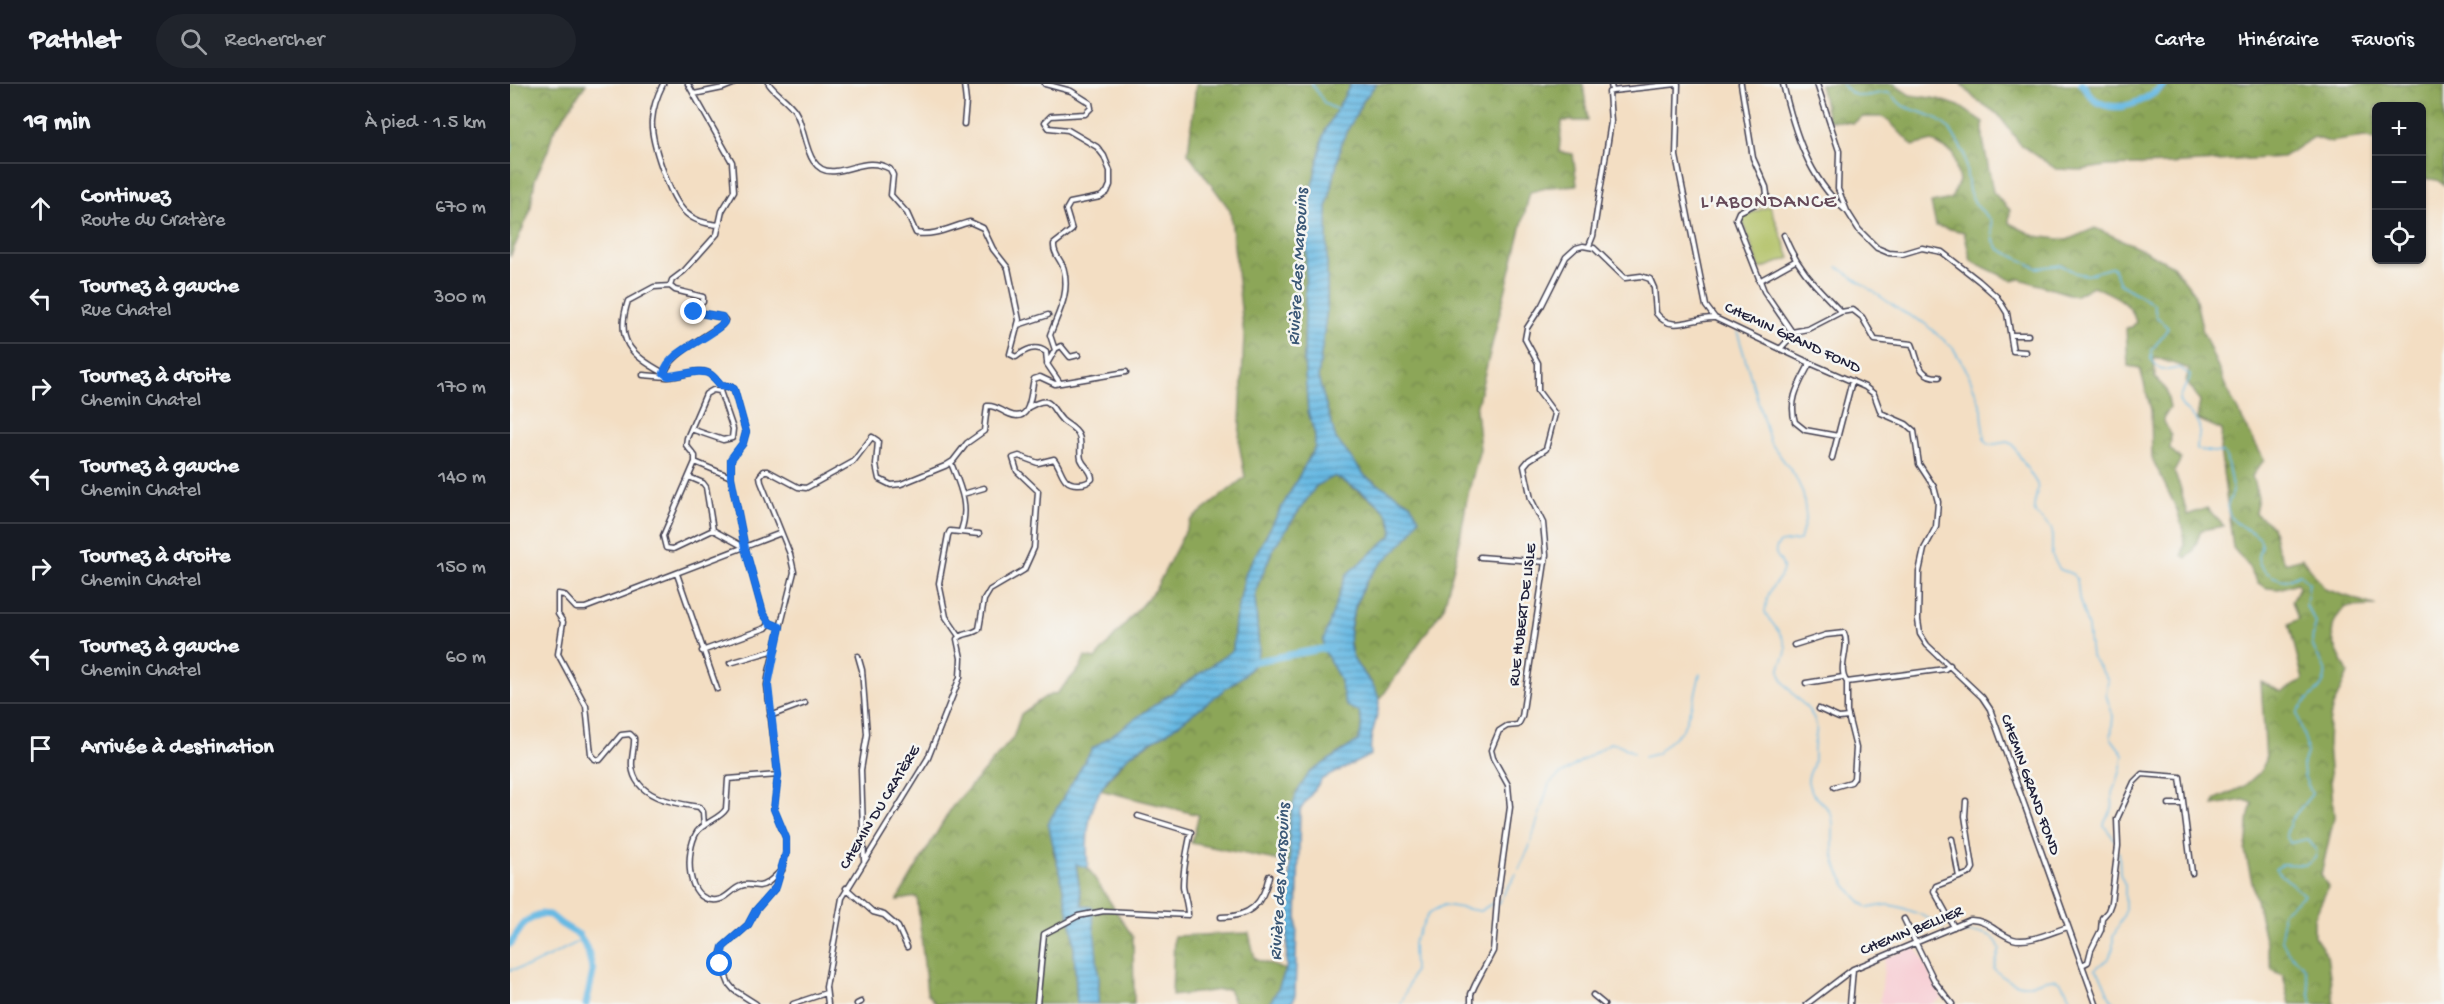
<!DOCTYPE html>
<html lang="fr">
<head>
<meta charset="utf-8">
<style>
  :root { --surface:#171b24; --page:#20242c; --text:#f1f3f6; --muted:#9ea1a6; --line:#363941 }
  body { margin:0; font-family:"Gochi Hand",sans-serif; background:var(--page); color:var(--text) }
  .controls { position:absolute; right:18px; top:18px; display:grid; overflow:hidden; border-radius:9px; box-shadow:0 2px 4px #0004 }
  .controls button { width:54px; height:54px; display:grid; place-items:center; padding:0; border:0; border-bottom:2px solid var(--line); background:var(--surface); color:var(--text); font:30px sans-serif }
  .stop { position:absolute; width:18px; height:18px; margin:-14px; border:4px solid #1a73e8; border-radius:50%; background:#fff }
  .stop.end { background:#1a73e8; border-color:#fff; box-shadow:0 2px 6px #0008 }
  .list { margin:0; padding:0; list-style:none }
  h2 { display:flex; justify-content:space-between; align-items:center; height:78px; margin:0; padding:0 24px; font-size:26px }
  h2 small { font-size:20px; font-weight:400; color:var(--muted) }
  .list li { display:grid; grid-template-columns:39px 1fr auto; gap:18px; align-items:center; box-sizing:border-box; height:90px; padding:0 24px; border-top:2px solid var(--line) }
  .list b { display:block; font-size:22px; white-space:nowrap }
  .list p { margin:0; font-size:20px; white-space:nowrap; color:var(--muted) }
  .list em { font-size:20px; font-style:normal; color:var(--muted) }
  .icon { flex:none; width:33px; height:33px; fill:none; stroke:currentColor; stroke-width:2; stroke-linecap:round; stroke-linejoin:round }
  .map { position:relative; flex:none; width:1934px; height:920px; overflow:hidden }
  header { display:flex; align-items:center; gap:36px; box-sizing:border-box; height:84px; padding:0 30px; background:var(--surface); border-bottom:2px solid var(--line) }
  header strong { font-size:28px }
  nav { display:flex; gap:33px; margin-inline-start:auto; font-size:21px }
  .search { width:420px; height:54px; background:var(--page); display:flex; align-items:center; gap:15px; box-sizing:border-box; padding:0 21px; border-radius:33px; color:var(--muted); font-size:22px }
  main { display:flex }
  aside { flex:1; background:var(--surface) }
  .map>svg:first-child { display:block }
</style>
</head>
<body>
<header>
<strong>Pathlet</strong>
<div class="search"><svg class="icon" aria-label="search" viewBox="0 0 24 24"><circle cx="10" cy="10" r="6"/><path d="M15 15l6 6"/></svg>Rechercher</div>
<nav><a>Carte</a><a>Itinéraire</a><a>Favoris</a></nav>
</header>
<main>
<aside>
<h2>19 min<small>À pied · 1.5 km</small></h2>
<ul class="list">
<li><svg class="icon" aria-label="ahead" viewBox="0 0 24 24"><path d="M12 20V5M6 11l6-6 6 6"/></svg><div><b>Continuez</b><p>Route du Cratère</p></div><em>670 m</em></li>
<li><svg class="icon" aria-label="left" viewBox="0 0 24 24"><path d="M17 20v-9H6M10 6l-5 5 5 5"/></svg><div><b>Tournez à gauche</b><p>Rue Chatel</p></div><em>300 m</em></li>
<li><svg class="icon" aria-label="right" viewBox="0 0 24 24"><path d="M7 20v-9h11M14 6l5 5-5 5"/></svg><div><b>Tournez à droite</b><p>Chemin Chatel</p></div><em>170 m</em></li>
<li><svg class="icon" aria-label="left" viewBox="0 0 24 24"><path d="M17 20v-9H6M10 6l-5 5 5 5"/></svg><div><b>Tournez à gauche</b><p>Chemin Chatel</p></div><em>140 m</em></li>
<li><svg class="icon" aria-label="right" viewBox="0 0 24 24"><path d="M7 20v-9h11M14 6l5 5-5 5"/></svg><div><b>Tournez à droite</b><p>Chemin Chatel</p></div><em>150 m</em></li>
<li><svg class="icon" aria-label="left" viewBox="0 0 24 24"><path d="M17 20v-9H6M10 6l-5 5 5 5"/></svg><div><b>Tournez à gauche</b><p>Chemin Chatel</p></div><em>60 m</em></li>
<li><svg class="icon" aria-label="arrive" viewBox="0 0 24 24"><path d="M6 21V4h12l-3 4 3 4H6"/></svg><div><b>Arrivée à destination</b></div></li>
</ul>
</aside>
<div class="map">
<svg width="1934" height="920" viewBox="0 0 1934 920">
  <defs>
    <pattern id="forest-crowns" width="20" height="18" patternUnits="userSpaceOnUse" patternTransform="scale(1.5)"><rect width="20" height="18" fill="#8ca659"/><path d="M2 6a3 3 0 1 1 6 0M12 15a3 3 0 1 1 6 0" fill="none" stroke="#72874b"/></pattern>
    <pattern id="water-rules" width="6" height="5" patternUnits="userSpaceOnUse" patternTransform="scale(1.5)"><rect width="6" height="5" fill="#68b9e3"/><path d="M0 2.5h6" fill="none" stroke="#5596b9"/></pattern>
  </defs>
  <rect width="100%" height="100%" fill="#f6f6f2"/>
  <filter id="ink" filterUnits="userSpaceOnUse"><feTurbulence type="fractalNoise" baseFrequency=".0167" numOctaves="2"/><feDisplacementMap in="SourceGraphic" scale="12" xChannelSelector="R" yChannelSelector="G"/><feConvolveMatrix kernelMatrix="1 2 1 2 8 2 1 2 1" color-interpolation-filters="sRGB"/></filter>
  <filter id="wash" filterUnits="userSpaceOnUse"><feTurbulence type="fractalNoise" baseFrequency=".008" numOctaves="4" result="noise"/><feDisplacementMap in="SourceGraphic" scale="24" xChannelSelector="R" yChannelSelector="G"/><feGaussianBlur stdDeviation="1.35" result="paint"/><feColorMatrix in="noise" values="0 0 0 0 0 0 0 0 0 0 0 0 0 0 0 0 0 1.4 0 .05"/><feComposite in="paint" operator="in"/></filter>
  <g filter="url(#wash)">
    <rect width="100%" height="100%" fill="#f3dec3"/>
    <!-- built -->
    <path fill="#f7cfd5" d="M1406,863L1432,914L1421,920H1370L1375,874Z"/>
    <!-- forest -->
    <path fill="url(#forest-crowns)" stroke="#57644a" stroke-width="1.5" d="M0,0H76L43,48L38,66L25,95L20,128L0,173Z
      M686,0H841L814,49L797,126L794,275L798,327L805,351V363L736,488L725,537L723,566L582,665L543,767L551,791L563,848L567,920H426L417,909L407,813L387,816L442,723L503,654L511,630L535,613L547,609L570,584L575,573L585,575L646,504L681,436L735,393L729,360L734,252L720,126L678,69Z
      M866,0H1073L1078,37H1052L1049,68L1063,70L1067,101L1040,103L1020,108L966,325L970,365L957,414L948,466L934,523L869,617L862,599L843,576L839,552L843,531L852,505L867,482L901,450L900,419L856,393L826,355L808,294L817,224V123L832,57L853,17Z
      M1310,0H1384L1400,11L1428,15L1449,22L1473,38V55L1483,108L1500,126L1499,139L1525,152L1557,156L1585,144L1628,163L1663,182L1684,208L1693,248L1718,308L1754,376L1742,392L1748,413L1745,429L1762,442L1767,464L1775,479L1792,474L1815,505L1866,522L1835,523C1811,549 1826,562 1838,589L1822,625L1819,640L1818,660L1824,733L1811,791L1818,803L1804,835V852L1817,871L1824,920H1780L1773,891L1762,886L1735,767C1740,750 1735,734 1743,719L1734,716L1703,721L1706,715L1733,703L1750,688L1756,676L1751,598L1772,608L1793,596L1779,540L1788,535L1782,517L1789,503L1787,499L1769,505L1757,504L1748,499L1737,480L1723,464L1710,365L1712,346L1687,335L1690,317L1676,297L1679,285L1644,273L1645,294L1656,305L1660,324L1653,335L1661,352L1660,365L1671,375L1664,388L1670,402L1677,431L1697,424L1714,442L1691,446L1683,468L1676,474L1672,471L1674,461L1673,447L1667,426L1642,374L1641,326L1630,284L1618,282L1616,244L1622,243L1626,238C1620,216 1603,211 1583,202L1565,212L1510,195L1503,197L1461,177L1454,148L1426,142L1421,119L1441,115L1449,97L1443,69L1422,57L1403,62L1378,36L1372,33H1353L1343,39L1318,36Z
      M1451,0H1934V101L1927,96L1912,94V22H1866V56L1854,53L1819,58L1804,53L1773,73L1658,80L1596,82L1571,86L1546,85L1510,60L1488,30L1465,15Z
      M825,392L865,418L878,430L883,447L881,452L836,491L814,566L829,594L837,622L849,628C853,639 852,646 848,657L799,689L779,738L780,779L681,759L689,731L590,706L618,672L655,650L734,591L744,580L749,566L745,514L747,503L764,463L806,402Z
      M566,779L578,784L623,853L624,920H588L589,895L572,821Z
      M739,849L745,875L776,886L767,907L759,920H725L718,905L662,912L664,852Z"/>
    <!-- pitch -->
    <path fill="#b0c063" stroke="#69714f" stroke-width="1.5" d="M1260,122L1280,174L1250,185L1231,133Z"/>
    <!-- water -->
    <path fill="url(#water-rules)" stroke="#456e8f" stroke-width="1.5" d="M841,0H866L853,17L832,57L817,123V224L808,294L826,355L856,393L900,419L909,434C906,439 904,446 900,450C885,471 864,480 852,506C843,525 833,557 845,577C852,591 867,600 869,616C870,633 858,650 861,671L812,695L790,726L785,913L781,920H759L767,907L776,886L780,779L779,738L786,710L799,689L848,657C852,646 853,639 849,628L837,622L835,618L829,594L814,566L813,557L836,491L881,452L883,447C882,420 845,405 825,392L806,402L764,463L747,503L745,514L749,566L744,580L734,591C708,610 683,630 656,649C644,657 628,663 618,673C582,705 574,738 578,784L566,780L572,821L582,823L589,895L588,920H567L563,848L538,739L582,665L723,566L725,537L736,488L805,363V351L798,327L794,275L797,126L814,49Z"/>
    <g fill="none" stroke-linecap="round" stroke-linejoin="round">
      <!-- stream -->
      <path stroke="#68b9e3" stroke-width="1.5" d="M802,0L815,20L828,26
        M1332,0C1350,22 1359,7 1379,9L1393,22L1424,33L1440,45L1454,69L1459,107L1466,121L1481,136L1484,157L1489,165L1527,184L1551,181L1566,189L1577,191L1603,183L1610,200L1644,220L1646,232L1658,244L1642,266L1641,275L1649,284L1658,286L1670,284L1680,291C1680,301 1670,306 1669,316C1673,329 1686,331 1689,342C1691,351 1686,358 1687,366L1713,369L1716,372L1723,408L1717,422C1720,444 1743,444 1750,455C1754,461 1748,467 1748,474C1750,487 1764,495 1776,496L1790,490L1799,499L1796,522L1806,538C1805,546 1800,554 1803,562C1807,576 1822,583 1812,601C1805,612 1792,617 1787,629L1796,660L1797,669L1793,681L1794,692L1802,710L1781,736L1776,751L1780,759L1798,755L1807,768L1805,774L1796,781L1774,780L1765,785L1794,811L1772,829V856L1777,867L1795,884L1802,920
        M0,52L2,63L0,71
        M1328,183L1391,227L1414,239L1443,264L1458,289L1472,325L1474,357L1479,361L1497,358L1502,360L1527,400C1530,409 1521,418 1525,428C1529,435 1538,439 1542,446V471L1549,485L1562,490L1567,495L1569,514L1578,544L1581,572L1598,596L1596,611L1603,632L1601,654L1613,670C1612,682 1608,697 1603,706C1600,712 1604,719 1602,725C1599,731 1594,734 1594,742L1606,757
        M1227,247L1260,358L1285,392L1293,409L1296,433L1290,456L1270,459C1259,471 1272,473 1273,484C1273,493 1265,498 1261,505C1257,512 1256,519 1255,528C1260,539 1274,550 1276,563C1278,574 1266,581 1271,593C1279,611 1301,622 1306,640C1308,648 1304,655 1304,663C1303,669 1305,675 1303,681C1302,686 1297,692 1298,698C1300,713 1316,718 1321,730C1325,740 1322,752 1323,762C1323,786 1340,810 1358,824C1364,824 1370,821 1377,821C1390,821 1424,835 1434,844
        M1134,673L1146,670L1173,645L1185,612L1190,590
        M1009,785L1019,764L1039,700L1048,692L1100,659L1110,661L1124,669
        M1441,850C1459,850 1483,842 1490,865L1484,885C1492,893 1500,899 1512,901C1525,903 1542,888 1552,900C1557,905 1559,914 1563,920
        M0,886L20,882L72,856
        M891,920L904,887L903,859L919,829L934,821L970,827L983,819L989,820C992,809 1001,801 1006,790
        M1605,920C1595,910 1596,895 1585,885L1599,874L1603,864V853L1615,828V801L1610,790L1609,768"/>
      <!-- river -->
      <path stroke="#68b9e3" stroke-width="7" d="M1572,0C1576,5 1580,12 1584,15C1606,33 1638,16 1655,0
        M736,579L822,563
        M0,860L15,838L30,830L40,831L51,840L69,851L78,867L83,888L76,920"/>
    </g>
  </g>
  <g filter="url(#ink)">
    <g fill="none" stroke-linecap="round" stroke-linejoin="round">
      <!-- minor casing -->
      <g stroke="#413e4f" stroke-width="7">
        <path id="minor" d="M153,0C147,12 143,23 142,36C140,56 160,114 175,128C184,137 197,140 209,141
          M178,0L222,78L224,107L212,127L207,150L174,187L162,196L160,202L165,206L193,213V218L181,223L184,228L212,233L215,236L212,241C197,251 158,272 155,289L158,293C170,293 192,282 201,291C205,294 208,298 211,302L221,303L224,305L236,348L233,359L221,375V393L235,464L253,529L260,539L270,543
          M259,0C266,10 278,16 285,27C297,45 294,92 326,87C346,84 360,74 380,85L383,91L381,111L397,129L406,149C424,153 443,142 460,138L473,144L483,165L498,184L509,236L500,270L506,273C515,266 525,260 536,268L537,278
          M454,0L456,18L454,40
          M1168,0L1166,72L1196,222L1205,234L1300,279L1355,303L1364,310L1371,329L1396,340L1404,347L1409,380L1424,403L1428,418L1426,443L1414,465L1409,488L1408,536L1410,550L1417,561L1472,613L1480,625L1586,920
          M1231,0L1243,74L1256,103L1257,110L1253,116L1229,128L1226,135L1254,207L1282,248V252L1270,265
          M1273,0C1284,47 1298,93 1335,126
          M1307,0L1329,67L1328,105L1337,127L1349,146L1367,164L1379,169L1392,170L1412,164L1432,168L1469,197L1487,213L1497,229L1503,267L1516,268
          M1102,7L1167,0
          M184,10L213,4L223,0
          M1256,113L1263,121
          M1274,151C1287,185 1306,202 1331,228
          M1079,162L1083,152L1101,38L1099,8L1102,7L1101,0
          M1249,197L1285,177
          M508,241L538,231
          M1282,248L1298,245L1331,228L1343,226L1352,233L1365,256L1402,260C1409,276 1407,293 1429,293
          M1501,251H1518
          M545,265L551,262L560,273L568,271
          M1300,279C1290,299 1278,315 1285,338L1295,346L1328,352
          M154,289C120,271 105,256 118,217L144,203L160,202
          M133,291L157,293
          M551,299L616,288
          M181,345L213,356L222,354L223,345L210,307L203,306L196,310L177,354L176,361L185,372V378
          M1322,374L1342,297
          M185,378L153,452L156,464L163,465L203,446
          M185,378L221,393
          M441,379C450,402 460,422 451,447
          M179,393L193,399L196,403L203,446
          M453,410L474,404
          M203,446L234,463
          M970,473L1035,478
          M167,490L207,605
          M449,552L436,533L429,499L438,451L440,447L469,450
          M1284,561L1316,551L1334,549C1341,564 1326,585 1337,598L1435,585L1440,581
          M192,567L256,544L260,539
          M348,572L352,586L357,650L351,686L354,776
          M220,579L265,566
          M1296,599L1333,593
          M1309,625L1329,634L1338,633
          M260,632L295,619
          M268,691L218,695L216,725C210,735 194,738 187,748C175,767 175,819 207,816C217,815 222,805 231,802C238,799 243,802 249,802C259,801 265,791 272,786
          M1324,703L1341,698L1344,694L1346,664L1337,628V598
          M1659,720H1673
          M194,742L193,728L189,723C164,719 125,714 122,682C121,672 125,663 124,654L120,650L111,651L90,676L85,675L81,670L76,622L48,570L53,538L48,530V510L54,511L66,524H75L271,449
          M1442,755L1449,793
          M336,804L363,828L374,831L388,843L397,863
          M711,833C740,833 753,820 759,792
          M1394,835L1425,898L1442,920
          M1444,843L1424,807L1426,802L1460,789L1463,784L1455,732L1456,717
          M1572,881L1578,878L1581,866L1591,846L1592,834L1598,827L1601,819L1608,762L1607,735L1624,698L1632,690L1670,693L1682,789
          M1083,911L1094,920
          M246,920L224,906L219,900L209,875L213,863L238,841L246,826L266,803L276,769V754L264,725L268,691L257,601L259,588L284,488L280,470L251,398L250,392L254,387H258L288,403L296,404L343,378L362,353L368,357L366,381L369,395L381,401L391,400L435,382L443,377L457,359L474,347L477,322C486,321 491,327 499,330C522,340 520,309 524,295L530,293L545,300L550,299L537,280L545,266L540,251C548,229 560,211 554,186C552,176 543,171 544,160L562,146L556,126L560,119L590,113L597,108L600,101V87L594,72L587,63L558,46L539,44L535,38L541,32L575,30L581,24L580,19L561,7L535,0
          M283,920L316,909
          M318,920L316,903L332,814L418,674L450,593L451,574L447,555C453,548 462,551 469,545L474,516L480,506L514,486L524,464L528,407L507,387L503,374L509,372L528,379L544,375C553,386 551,401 569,400C575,400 578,399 582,395C582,386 574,383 571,375C569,368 572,359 569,352C566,344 557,341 552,336C539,322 542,310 519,323
          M347,920L351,918
          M527,920L534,850L568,832L594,827L678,831C678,821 674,811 673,802C673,784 677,766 681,748L628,732
          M961,920V910L965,901L983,867L987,817L1000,723L998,701L983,674L981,666L989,647L997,642L1008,641L1012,633L1036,471L1033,439L1021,415L1014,382L1019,376L1036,365L1045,330L1028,307V279L1015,255L1017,244L1032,221L1056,173L1066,164L1073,162L1084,164L1115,194L1131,192L1140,195L1144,204L1146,229C1162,251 1184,232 1205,234
          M1297,920L1343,885L1460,836C1476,835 1488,850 1503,855C1518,860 1544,847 1558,843
          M1340,920L1343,885"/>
      </g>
      <!-- minor -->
      <use href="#minor" stroke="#fff" stroke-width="4"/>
    </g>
  </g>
  <g fill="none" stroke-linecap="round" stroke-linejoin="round" filter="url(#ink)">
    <!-- route -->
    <path stroke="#1a73e8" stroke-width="8" d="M184,228L212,233L214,238C201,255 159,266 154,289L158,292C170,292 192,283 201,291C205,294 208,298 211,302L221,303L224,305L236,348L233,359L221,375V393L235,464L253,529L260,539L270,543L258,601L268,691L264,725L276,754V769L266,803L246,826L238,841L213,863L210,880"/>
  </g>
  <g text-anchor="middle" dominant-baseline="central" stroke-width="5" stroke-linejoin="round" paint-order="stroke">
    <!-- street labels -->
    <g font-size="16" fill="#22223b" stroke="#f6f6f2">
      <text transform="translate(1282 255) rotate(25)">CHEMIN GRAND FOND</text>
      <text transform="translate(1014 531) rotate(-83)">RUE HUBERT DE LISLE</text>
      <text transform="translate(1519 701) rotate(70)">CHEMIN GRAND FOND</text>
      <text transform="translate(371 724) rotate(-59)">CHEMIN DU CRATÈRE</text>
      <text transform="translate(1402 848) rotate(-22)">CHEMIN BELLIER</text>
    </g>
    <!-- water labels -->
    <g font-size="18" font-style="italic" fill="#3a5776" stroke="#f6f6f2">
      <text transform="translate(789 183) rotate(-87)">Rivière des Marsouins</text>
      <text transform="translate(771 798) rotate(-87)">Rivière des Marsouins</text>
    </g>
    <!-- quarter labels -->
    <g font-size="20" letter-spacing="1.5" fill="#664b5a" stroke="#f6f6f2">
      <text x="1259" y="119">L'ABONDANCE</text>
    </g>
  </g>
</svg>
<div class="controls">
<button>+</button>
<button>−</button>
<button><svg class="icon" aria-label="locate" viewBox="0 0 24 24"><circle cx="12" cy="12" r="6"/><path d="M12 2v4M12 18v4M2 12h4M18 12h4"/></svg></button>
</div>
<div class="stop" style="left:210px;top:880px"></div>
<div class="stop end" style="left:184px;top:228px"></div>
</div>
</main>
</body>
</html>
